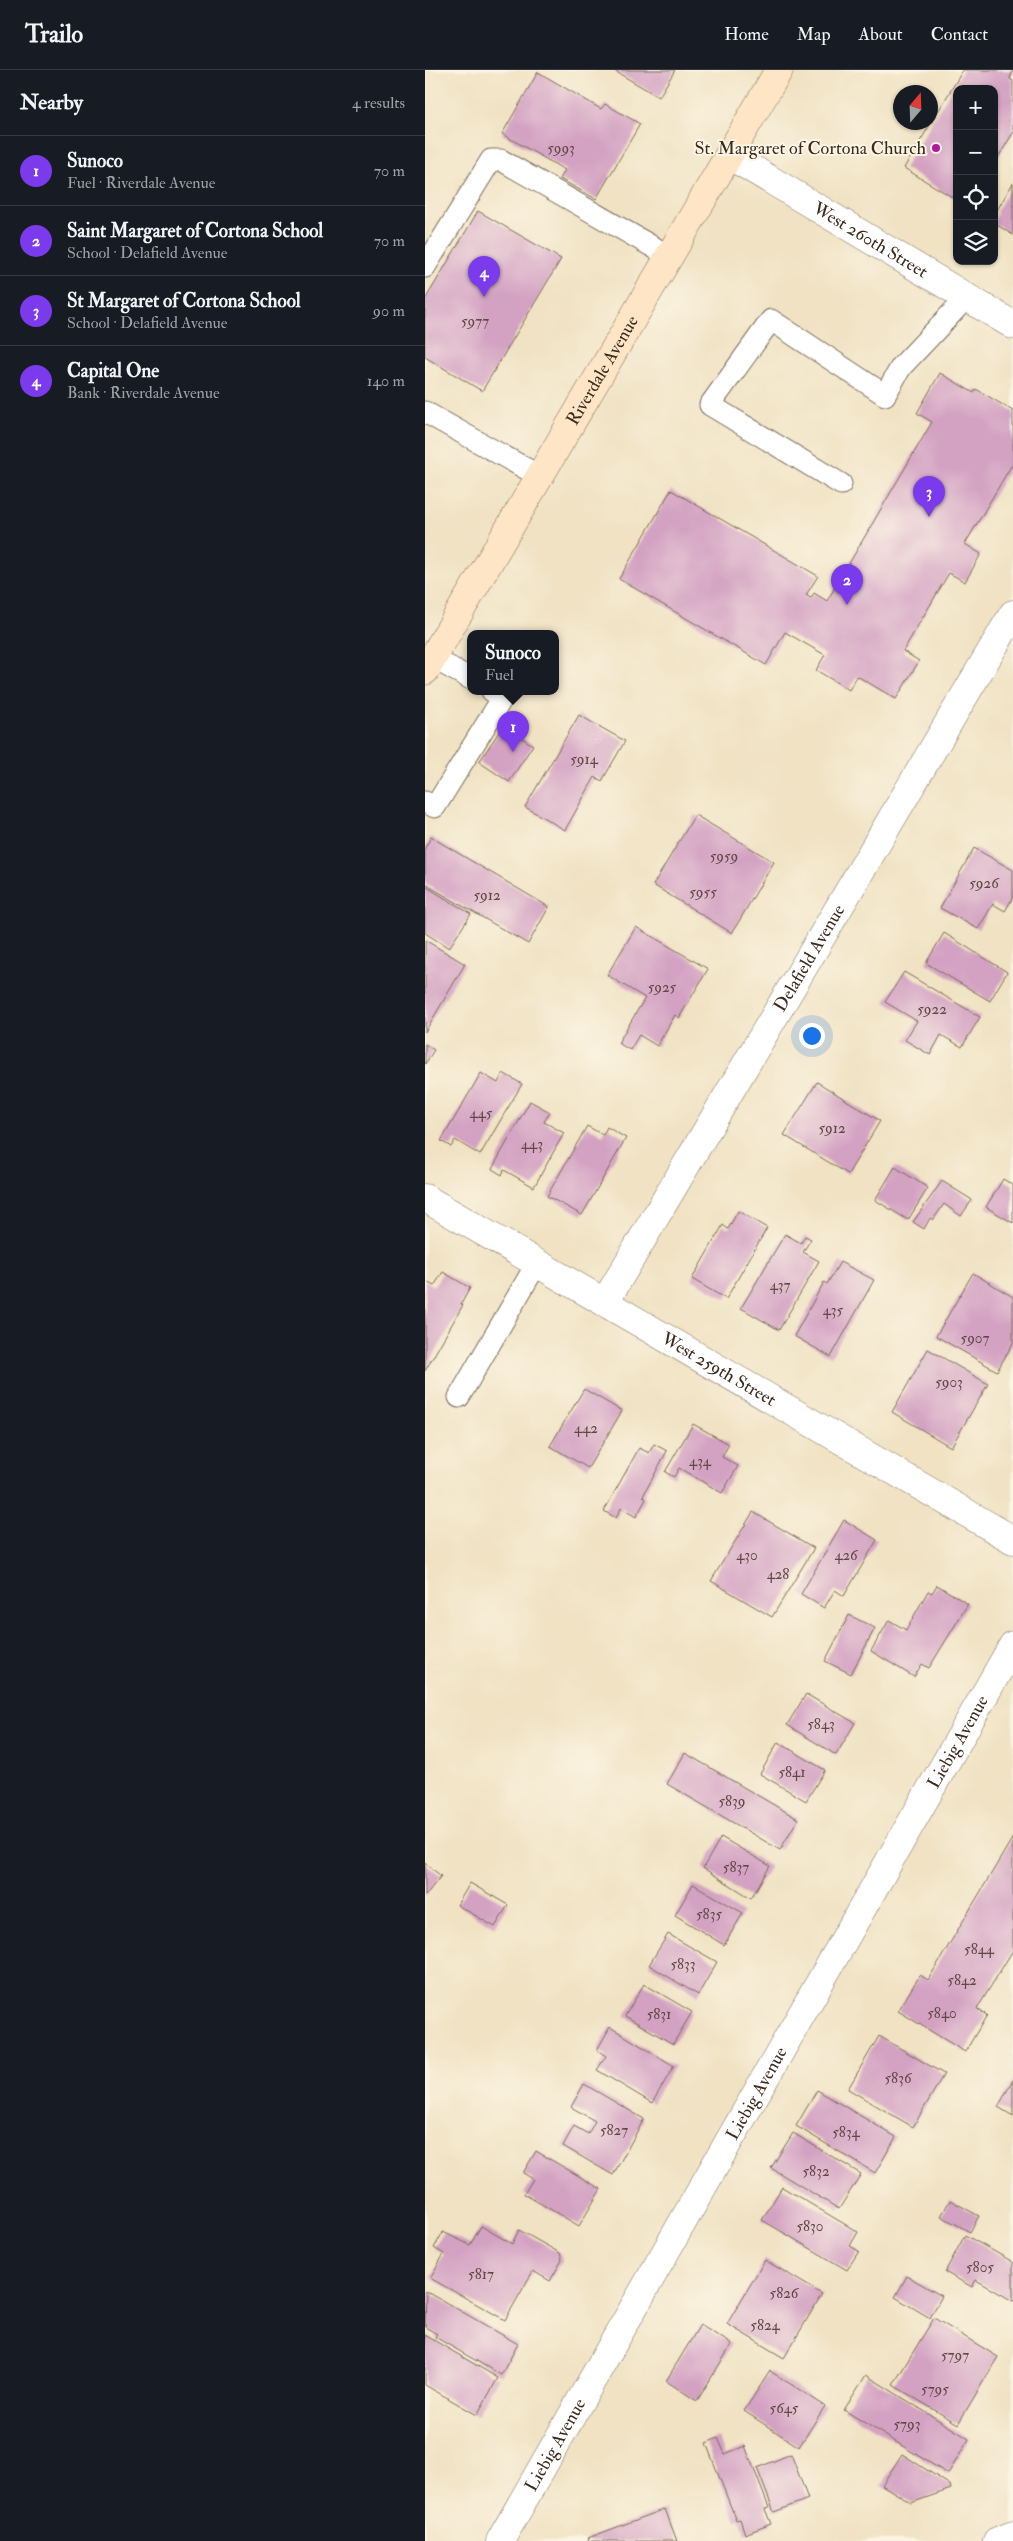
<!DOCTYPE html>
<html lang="en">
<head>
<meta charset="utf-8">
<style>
  :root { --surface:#171b24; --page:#242831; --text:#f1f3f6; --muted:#9ea1a6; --line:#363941; --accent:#7c3aed }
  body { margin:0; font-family:"IM FELL Double Pica",serif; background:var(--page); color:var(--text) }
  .controls { position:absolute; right:15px; top:15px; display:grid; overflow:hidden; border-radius:10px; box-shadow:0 1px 4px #0004 }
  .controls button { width:45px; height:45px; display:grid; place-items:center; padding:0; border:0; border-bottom:1px solid var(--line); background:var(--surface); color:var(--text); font:25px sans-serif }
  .compass { position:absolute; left:468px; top:15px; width:45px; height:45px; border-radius:50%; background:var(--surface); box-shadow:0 1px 4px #0004; rotate:19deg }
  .you { position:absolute; left:386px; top:965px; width:18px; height:18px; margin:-12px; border:4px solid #fff; border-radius:50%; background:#1a73e8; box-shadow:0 0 0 8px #1a73e833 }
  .badge { display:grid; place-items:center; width:32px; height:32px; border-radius:50%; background:var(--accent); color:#fff; font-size:16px; font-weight:700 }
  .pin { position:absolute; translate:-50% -41px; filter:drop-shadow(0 1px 2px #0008) }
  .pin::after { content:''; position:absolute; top:26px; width:18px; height:15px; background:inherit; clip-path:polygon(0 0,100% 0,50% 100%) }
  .popup { position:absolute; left:42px; top:560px; width:92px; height:65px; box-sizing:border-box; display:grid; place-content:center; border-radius:10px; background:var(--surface); filter:drop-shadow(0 1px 4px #0005); font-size:16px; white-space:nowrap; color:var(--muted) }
  .popup b { font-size:19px; color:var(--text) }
  .popup::after { content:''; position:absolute; left:50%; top:100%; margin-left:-10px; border:10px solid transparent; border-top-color:var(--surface) }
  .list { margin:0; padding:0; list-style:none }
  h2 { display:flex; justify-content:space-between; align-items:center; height:65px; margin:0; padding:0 20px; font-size:21px }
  h2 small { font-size:16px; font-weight:400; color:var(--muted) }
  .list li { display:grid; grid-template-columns:32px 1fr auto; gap:15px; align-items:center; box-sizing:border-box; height:70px; padding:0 20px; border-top:1px solid var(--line) }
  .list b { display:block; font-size:19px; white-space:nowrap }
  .list p { margin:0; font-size:16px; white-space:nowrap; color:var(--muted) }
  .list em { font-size:16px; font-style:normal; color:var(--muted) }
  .icon { flex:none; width:28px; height:28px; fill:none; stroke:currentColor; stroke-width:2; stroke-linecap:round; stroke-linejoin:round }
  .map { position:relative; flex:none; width:588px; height:2471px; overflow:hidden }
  header { display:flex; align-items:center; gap:30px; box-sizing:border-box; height:70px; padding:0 25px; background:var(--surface); border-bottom:1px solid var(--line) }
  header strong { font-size:24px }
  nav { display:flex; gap:28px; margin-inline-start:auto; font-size:18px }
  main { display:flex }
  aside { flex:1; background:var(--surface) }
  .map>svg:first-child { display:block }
</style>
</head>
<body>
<header>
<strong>Trailo</strong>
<nav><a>Home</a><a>Map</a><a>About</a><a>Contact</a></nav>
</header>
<main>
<aside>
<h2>Nearby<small>4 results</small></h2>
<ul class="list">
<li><span class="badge">1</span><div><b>Sunoco</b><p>Fuel · Riverdale Avenue</p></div><em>70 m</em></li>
<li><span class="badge">2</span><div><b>Saint Margaret of Cortona School</b><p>School · Delafield Avenue</p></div><em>70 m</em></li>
<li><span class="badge">3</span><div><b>St Margaret of Cortona School</b><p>School · Delafield Avenue</p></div><em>90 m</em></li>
<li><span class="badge">4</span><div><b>Capital One</b><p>Bank · Riverdale Avenue</p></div><em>140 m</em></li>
</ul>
</aside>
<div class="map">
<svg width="588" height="2471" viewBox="0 0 588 2471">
  <rect width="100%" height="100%" fill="#fcf5e5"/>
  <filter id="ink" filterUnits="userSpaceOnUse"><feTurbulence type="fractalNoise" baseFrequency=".02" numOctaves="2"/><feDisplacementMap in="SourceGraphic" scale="10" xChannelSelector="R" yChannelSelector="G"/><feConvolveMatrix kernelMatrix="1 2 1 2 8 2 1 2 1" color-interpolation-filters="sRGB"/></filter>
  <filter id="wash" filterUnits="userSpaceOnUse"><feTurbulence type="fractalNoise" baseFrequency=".0096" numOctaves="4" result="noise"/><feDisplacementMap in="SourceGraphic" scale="20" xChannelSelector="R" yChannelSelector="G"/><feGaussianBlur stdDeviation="1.12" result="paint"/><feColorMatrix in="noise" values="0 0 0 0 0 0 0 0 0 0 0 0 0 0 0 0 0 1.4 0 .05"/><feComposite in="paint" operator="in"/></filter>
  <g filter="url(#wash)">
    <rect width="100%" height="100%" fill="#f0e2c3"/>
    <g id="blocks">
      <!-- building -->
      <path fill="#d3a1c2" d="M188,0H250L234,27Z
        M538,0H588L585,9L588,11V63L569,94V19H532V130L479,98Z
        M113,2L176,39L180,34L215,54L171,129L135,109L140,100L77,64Z
        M588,113V165L569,153L572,143L571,142Z
        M53,141L136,189L57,321L0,287V230Z
        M515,303L549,323L551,319L588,341V397L586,396L540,474L556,484L540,512L524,503L478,581L494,591L471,629L432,606L424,620L391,600L400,585L360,562L341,595L194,509L246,420L393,506L381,525L386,528L389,523L402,531L507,352L492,343Z
        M154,645L200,671L177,711L170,707L140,760L100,737Z
        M78,656L108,675L84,712L54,692Z
        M270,745L349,792L307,863L228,815Z
        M6,767L124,837L103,874L0,814V778Z
        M549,778L588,800V827L580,841L568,834L553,859L515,838Z
        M0,816L46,844L24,878L0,863Z
        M211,857L283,899L254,948L250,945L232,976L214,965L205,980L193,973L220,928L182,905Z
        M519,863L582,902L565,931L501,893Z
        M0,870L40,894L0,962Z
        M479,902L555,947L537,977L516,965L505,985L480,970L492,951L460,932Z
        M0,974L9,980L0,994Z
        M56,1003L73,1013L78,1003L97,1014L55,1085L30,1070L26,1077L16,1071Z
        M392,1012L455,1051L423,1104L359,1065Z
        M105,1031L125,1042L119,1052L139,1063L109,1117L79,1100L77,1105L67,1099Z
        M162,1056L178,1065L182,1057L201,1068L157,1145L122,1126Z
        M470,1097L503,1118L483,1150L450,1130Z
        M578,1109L588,1115V1153L561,1137Z
        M517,1111L547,1130L536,1146L519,1134L508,1150L505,1148L499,1159L488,1152Z
        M313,1141L342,1158L301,1229L267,1209L298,1155L303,1159Z
        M360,1164L376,1173L380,1166L386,1169L378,1182L394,1191L354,1260L316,1238Z
        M415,1192L449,1210L406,1287L369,1266L399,1212L402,1214Z
        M18,1202L45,1218L36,1234L38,1235L0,1301V1211L9,1216Z
        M548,1203L588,1227V1273L572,1301L511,1266Z
        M503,1279L563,1314L526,1377L467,1342Z
        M159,1319L197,1341L163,1398L125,1376Z
        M268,1354L304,1374L297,1387L313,1396L297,1423L254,1398L249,1407L240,1402Z
        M229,1374L242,1381L218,1426L221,1429L211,1447L196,1438L191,1448L179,1441L214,1378L224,1383Z
        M328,1442L389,1478L347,1547L286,1511Z
        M419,1450L452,1470L419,1526L410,1520L399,1538L376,1524Z
        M512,1515L543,1534L504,1598L497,1594L489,1607L446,1581L464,1550L481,1560L503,1521L507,1523Z
        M424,1545L450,1558L426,1604L400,1591Z
        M381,1624L430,1653L411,1685L362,1655Z
        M353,1672L400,1700L381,1731L335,1704Z
        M260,1683L373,1749L355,1780L242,1714Z
        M296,1767L345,1796L326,1828L278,1798Z
        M588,1767V1880L552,1939L562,1945L540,1982L473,1941L495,1905L503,1910Z
        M0,1793L16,1806L0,1826Z
        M45,1813L83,1835L70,1857L32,1835Z
        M268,1814L318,1843L299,1875L250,1845Z
        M243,1864L292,1892L273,1925L224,1895Z
        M219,1914L267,1942L248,1974L200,1946Z
        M185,1957L249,1996L227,2033L172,2000L181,1986L172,1980Z
        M454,1966L519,2004L488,2057L423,2019Z
        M588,2010V2046L573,2037Z
        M159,2014L219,2049L188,2105L138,2076L149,2056L163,2064L170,2051L146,2037Z
        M392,2020L471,2067L450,2103L371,2056Z
        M368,2063L436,2104L414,2139L346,2098Z
        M111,2081L176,2119L154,2156L99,2124L108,2109L98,2103Z
        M357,2117L433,2162L425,2176L434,2181L422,2200L337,2150Z
        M525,2130L554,2146L545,2162L516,2146Z
        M56,2156L87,2174L94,2160L135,2183L137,2190L125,2211L108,2201L80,2250L5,2208L19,2184L9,2178L18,2162L45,2175Z
        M540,2165L588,2192V2231L551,2210L547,2217L520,2202Z
        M340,2190L397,2224L359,2288L302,2254Z
        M482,2206L517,2226L505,2248L470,2227Z
        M1,2221L93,2274L76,2305L10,2267L12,2264L0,2257Z
        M509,2248L573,2287L533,2354L468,2315Z
        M275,2255L307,2274L272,2331L241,2311Z
        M0,2265L73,2308L52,2345L0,2315Z
        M345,2301L400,2336L374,2377L319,2341Z
        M441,2305L544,2369L523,2404L419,2340Z
        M293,2368L300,2384L320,2376L344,2438L340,2439L346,2454L320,2464L315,2449L311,2450L281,2373Z
        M366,2384L383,2429L349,2442L332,2398Z
        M477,2384L525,2415L526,2419L486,2433L457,2415Z
        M240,2439L252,2471H164L163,2468Z"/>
    </g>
  </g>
  <g filter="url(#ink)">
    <use href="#blocks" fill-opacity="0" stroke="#7a6a58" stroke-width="1"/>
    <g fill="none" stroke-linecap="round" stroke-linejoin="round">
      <!-- service casing -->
      <g stroke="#7a6a58" stroke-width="23">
        <path id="service" d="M0,197L66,90H76L244,186
          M0,342L114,406
          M416,414L285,335L346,250L460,325L476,297L542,227
          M8,588L46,609
          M0,732L10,737L78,627L67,621
          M34,1327L112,1193"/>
      </g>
      <!-- minor casing -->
      <g stroke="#7a6a58" stroke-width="29">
        <g id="minor">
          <path id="s1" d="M304,85L588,255"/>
          <path id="s2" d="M0,1128L588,1470"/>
          <path id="s3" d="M180,1232L588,544"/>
          <path id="s4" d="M75,2471L588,1575"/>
        </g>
      </g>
      <!-- tertiary casing -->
      <g stroke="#7a6a58" stroke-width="29">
        <path id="tertiary" d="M572,2471L588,2465"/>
      </g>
      <!-- secondary casing -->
      <g stroke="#7a6a58" stroke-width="29">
        <g id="secondary">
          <path id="s5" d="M0,601L354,0"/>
        </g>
      </g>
      <!-- service -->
      <use href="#service" stroke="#fff" stroke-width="21"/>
      <!-- minor -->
      <use href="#minor" stroke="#fff" stroke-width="28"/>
      <!-- tertiary -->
      <use href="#tertiary" stroke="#fff" stroke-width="28"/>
      <!-- secondary -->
      <use href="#secondary" stroke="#fde5c5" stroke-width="28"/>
    </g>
  </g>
  <!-- markers -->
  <circle fill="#b5179e" stroke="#fcf5e5" stroke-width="2" cx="511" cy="78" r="5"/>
  <g text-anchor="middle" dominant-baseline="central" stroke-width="4" stroke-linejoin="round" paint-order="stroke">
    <!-- number labels -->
    <g font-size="15" fill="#614847">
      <text x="136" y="78">5993</text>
      <text x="50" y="251">5977</text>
      <text x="159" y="689">5914</text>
      <text x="299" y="786">5959</text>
      <text x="559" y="813">5926</text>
      <text x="278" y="822">5955</text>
      <text x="62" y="825">5912</text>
      <text x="237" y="917">5925</text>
      <text x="507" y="939">5922</text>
      <text x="56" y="1043">445</text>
      <text x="407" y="1058">5912</text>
      <text x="107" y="1074">443</text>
      <text x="355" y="1215">437</text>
      <text x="408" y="1240">435</text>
      <text x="550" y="1268">5907</text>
      <text x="524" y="1312">5903</text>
      <text x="161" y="1358">442</text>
      <text x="275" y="1391">434</text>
      <text x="322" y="1485">430</text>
      <text x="421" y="1485">426</text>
      <text x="353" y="1504">428</text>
      <text x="396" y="1654">5843</text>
      <text x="367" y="1702">5841</text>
      <text x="307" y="1731">5839</text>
      <text x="311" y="1797">5837</text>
      <text x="284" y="1844">5835</text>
      <text x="554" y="1879">5844</text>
      <text x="258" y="1894">5833</text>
      <text x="537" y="1910">5842</text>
      <text x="517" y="1943">5840</text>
      <text x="234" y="1944">5831</text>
      <text x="473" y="2008">5836</text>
      <text x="189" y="2060">5827</text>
      <text x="421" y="2062">5834</text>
      <text x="391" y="2101">5832</text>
      <text x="385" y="2156">5830</text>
      <text x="555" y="2197">5805</text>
      <text x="56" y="2204">5817</text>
      <text x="359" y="2223">5826</text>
      <text x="340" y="2255">5824</text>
      <text x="530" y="2285">5797</text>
      <text x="510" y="2319">5795</text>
      <text x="359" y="2338">5645</text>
      <text x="482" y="2354">5793</text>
    </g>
    <!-- poi labels -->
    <g font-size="18" fill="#3b2a1e" stroke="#fcf5e5" text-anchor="end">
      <text x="501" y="78">St. Margaret of Cortona Church</text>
    </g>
    <!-- street labels -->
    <g font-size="18" fill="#3b2a1e" stroke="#fcf5e5">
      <text stroke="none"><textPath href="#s1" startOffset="165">West 260th Street</textPath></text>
      <text stroke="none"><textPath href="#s5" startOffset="349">Riverdale Avenue</textPath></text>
      <text stroke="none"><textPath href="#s3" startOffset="400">Delafield Avenue</textPath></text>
      <text stroke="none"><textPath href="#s2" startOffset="340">West 259th Street</textPath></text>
      <text stroke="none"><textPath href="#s4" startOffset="921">Liebig Avenue</textPath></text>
      <text stroke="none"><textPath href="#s4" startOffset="516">Liebig Avenue</textPath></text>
      <text stroke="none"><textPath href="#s4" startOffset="111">Liebig Avenue</textPath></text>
    </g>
  </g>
</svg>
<div class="controls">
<button>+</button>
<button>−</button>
<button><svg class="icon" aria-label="locate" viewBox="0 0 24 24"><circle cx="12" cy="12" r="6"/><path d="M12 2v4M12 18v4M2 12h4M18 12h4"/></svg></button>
<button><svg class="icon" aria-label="layers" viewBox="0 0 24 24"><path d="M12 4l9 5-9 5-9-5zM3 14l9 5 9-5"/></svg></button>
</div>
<svg class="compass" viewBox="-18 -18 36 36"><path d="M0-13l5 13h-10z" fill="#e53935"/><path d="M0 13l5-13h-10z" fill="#9ea1a6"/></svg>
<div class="you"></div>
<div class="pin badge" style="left:88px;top:682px">1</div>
<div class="popup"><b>Sunoco</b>Fuel</div>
<div class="pin badge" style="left:422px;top:535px">2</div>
<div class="pin badge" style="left:504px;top:447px">3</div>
<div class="pin badge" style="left:59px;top:227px">4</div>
</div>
</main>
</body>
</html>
